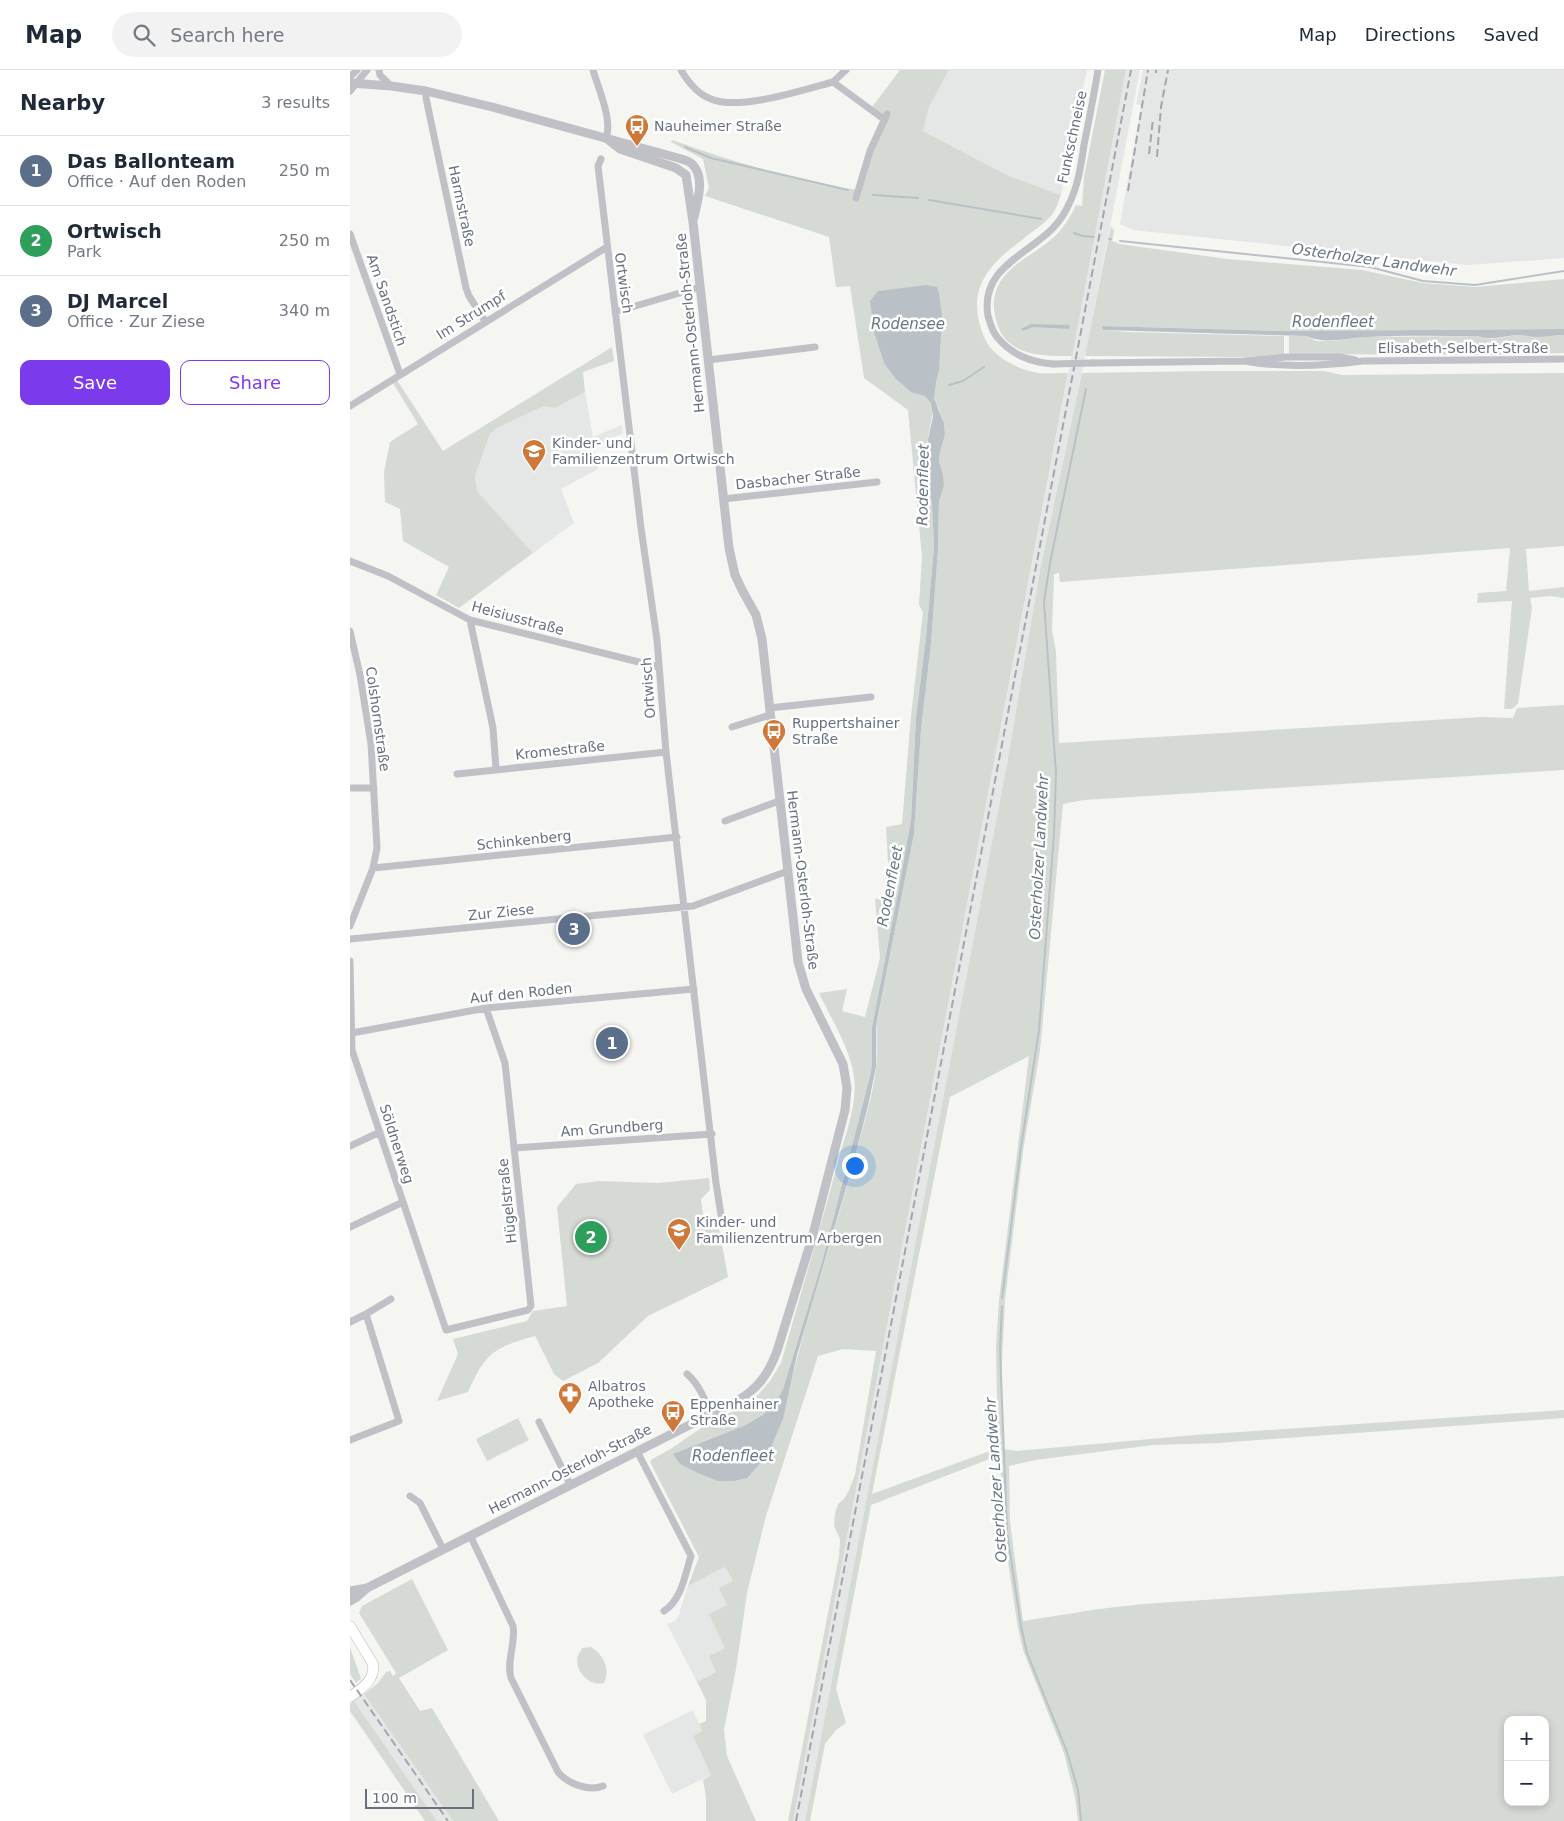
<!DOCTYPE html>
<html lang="en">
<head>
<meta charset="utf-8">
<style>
  :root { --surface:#fff; --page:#f2f2f3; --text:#1f2937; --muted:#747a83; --line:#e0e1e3; --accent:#7c3aed }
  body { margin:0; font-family:"DejaVu Sans",sans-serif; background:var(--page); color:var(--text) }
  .controls { position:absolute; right:15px; bottom:15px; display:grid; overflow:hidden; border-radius:10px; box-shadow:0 2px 8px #0003 }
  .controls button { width:45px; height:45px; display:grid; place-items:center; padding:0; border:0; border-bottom:1px solid var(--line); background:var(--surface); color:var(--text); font:25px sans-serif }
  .scale { position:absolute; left:15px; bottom:12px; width:109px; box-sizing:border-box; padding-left:5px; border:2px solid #687080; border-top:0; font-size:14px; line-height:18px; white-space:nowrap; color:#687080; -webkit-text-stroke:4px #fff; paint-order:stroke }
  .you { position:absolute; left:504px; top:1095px; width:18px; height:18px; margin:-12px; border:4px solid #fff; border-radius:50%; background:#1a73e8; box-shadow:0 0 0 8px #1a73e833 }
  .badge { display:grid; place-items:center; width:32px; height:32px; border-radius:50%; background:var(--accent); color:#fff; font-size:16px; font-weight:700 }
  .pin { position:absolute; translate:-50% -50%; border:2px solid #fff; box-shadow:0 1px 5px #0006 }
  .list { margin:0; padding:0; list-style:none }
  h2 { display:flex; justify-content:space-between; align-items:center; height:65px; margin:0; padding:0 20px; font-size:21px }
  h2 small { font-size:16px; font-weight:400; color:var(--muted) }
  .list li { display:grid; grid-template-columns:32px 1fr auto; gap:15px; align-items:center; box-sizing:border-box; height:70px; padding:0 20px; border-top:1px solid var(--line) }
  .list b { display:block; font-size:19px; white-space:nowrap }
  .list p { margin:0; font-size:16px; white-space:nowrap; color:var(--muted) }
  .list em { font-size:16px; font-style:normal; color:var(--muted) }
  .actions { display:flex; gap:10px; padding:15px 20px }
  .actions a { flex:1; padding:11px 0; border:1px solid var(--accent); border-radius:10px; text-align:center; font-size:18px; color:var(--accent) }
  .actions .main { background:var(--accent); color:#fff }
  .icon { flex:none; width:28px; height:28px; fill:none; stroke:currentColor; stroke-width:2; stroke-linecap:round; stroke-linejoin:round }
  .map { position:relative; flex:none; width:1214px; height:1751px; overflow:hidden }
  header { display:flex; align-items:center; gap:30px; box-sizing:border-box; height:70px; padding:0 25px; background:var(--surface); border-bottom:1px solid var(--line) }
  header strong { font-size:24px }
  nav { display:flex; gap:28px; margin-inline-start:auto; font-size:18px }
  .search { width:350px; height:45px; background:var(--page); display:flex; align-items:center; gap:12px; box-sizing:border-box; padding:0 18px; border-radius:28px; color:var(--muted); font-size:19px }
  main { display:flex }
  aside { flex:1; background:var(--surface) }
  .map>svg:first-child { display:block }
</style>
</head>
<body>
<header>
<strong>Map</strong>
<div class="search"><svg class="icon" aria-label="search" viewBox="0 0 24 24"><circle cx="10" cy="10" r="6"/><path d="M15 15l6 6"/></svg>Search here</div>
<nav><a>Map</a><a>Directions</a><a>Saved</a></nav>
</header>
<main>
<aside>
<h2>Nearby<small>3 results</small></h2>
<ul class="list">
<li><span class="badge" style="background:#5c6f8a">1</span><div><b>Das Ballonteam</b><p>Office · Auf den Roden</p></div><em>250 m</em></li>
<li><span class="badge" style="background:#2e9e5b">2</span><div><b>Ortwisch</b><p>Park</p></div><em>250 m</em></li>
<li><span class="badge" style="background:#5c6f8a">3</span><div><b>DJ Marcel</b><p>Office · Zur Ziese</p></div><em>340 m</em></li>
</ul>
<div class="actions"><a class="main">Save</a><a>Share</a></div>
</aside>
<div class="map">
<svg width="1214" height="1751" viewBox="0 0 1214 1751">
  <rect width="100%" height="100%" fill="#f5f5f2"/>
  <!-- built -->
  <path fill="#e5e6e6" d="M599,0H737L711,125L659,106L573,61L579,37Z
    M776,0H790L732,303L690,500L657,694L455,1751H443Z
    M793,0H1214V188L1117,195L784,160L770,154L791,36L786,34Z
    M235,322L243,367L272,355L273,363L244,377L248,399L211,419L224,453L183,483L127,421L125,406L140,364L146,358L194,336L205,338Z
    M375,1497L383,1511L377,1535L375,1578L366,1602L347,1612L317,1554L325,1551L328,1547L338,1516Z
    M14,1624L103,1751H87L60,1712L4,1631Z
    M343,1640L352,1661L343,1666L361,1705L322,1724L293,1665Z"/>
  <!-- green -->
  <path fill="#d5dbd4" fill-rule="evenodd" d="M550,0H599L579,37L573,61L659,106L711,125C708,132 706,140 701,146C693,155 681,162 672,170C635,197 615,222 635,269C643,287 669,300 688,303C698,304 709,303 718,303L443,1751H438L489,1486L490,1469L484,1456L485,1443L488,1434L494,1429L499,1420L505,1405L526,1281L493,1279L468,1286L416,1446L397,1523L386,1599L374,1660L377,1686L406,1751H356V1727L353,1710L361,1705L343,1666L352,1661L349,1654L356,1651V1630L347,1612L366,1602L359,1586L375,1578L359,1544L377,1535L369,1518L383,1511L375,1497L338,1516L349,1487L300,1392L302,1389L319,1380L354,1356L389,1338L408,1325L420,1311L431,1293C450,1226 470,1159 488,1092C495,1065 508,1034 504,1007C500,977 481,949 469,923L497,919L492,941L515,947L530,888L525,829L540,828L536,757L552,754L561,646L573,542L569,535L572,487L558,340L514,308L500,216L486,217L479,167L355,126L359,118L353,89L321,72L322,70C381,91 446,111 508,120L533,51L522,37ZM588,337L594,353L595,365L590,382L589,392L593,404L594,416L589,431L588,480L581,574L571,660L564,764L528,945C525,962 528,980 526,998C523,1025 514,1052 507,1079C486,1160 458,1239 439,1321L433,1319L472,1192L521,1002L522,989V957L549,817L561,750L566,647L576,567L584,476L582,436L575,384L583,340Z
    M755,0H776L722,286C696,286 664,287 650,261C647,254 645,247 644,239C642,199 680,189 704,167C714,158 720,147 726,135L732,136L734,107Z
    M761,156L764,161L762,171L770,174L877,189L1012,200L1073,213L1125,217L1214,209V259L932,261L753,256V260L778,262L934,266V284L895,287L735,286Z
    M1169,265L1185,267L1214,265V283L1143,285L939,284V266H956L966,271H983L1015,267L1128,266C1141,272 1156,266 1169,265Z
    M262,277L264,291L233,302L235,322L205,338L194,336L147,358L140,364L125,406L127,421L183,483L109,538L86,525L99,497L53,471L50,439L35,432L34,402L40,372L68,354L43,313L47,310L93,381Z
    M857,301H974L992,305L1214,303V476L1176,479L1179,521L1214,517V528L1200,526L1180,528L1182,538L1168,634L1162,639H1154L1162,531L1127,533L1128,523L1156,521L1160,478L710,512L709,503L704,504L702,560L706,582L709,673L1132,647L1163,648L1167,638L1214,635V700L734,730L713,734L690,981L673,1081L655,1230L651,1313L654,1379L667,1381L845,1365L1214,1340V1348L868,1373L803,1375L685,1390L659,1396L660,1452L673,1551L749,1539L793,1534L1214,1506V1751H728L725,1727L714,1683L673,1580L668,1558L654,1466L650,1388L647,1386L521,1435L486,1619L496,1653L486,1660L475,1674L460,1751H455L657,694L690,500L732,303ZM679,986L649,1230L646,1277L648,1378L522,1424L600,1027ZM1158,1650H1195V1732H1158Z
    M359,1108L360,1120L351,1129L354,1152L368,1153L378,1207L298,1246L248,1293L213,1311L204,1304L185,1266C143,1278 136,1282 118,1322L87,1331L108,1284L103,1269L177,1251L183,1241L217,1236L207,1137L226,1114L249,1111L308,1113Z
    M168,1348L179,1370L137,1391L126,1369Z
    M62,1509L98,1580L49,1608L70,1641L82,1638L149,1751H103L14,1624L28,1613L36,1602L40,1601L43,1606L46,1603L9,1543L12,1536Z
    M0,1577L11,1609L6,1613L0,1604Z
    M241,1577C253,1584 261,1599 254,1613C239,1617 223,1600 228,1585C229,1583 231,1581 232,1578Z
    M4,1631L87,1751H75L0,1641V1634Z"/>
  <!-- water -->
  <path fill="#bac1c6" d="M576,215L587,217L589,223L592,246L589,300L586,312L584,329L594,353L595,365L590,382L589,392L593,404L594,416L589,431L588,480L581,574L571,660L564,764L528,945L526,958V997L518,1036L501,1101L447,1285L433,1349L421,1377L407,1397L397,1408L384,1411H368L348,1403L330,1394L323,1384L396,1355L413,1345L427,1331L433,1319L472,1192L521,1002L522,989V957L549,817L561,750L566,647L576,567L584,476L582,436L575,384L583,346L581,333L575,326L561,322L546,309L534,293L524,262L520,231L528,221Z
    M681,254L720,255L719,259L683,257L673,261L671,259Z
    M752,256L932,261L1214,259V265C1205,265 1196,267 1186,267C1180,267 1173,265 1167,265C1154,266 1141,271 1128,266C1091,266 1053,265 1017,267C996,268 976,275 956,266L753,260Z"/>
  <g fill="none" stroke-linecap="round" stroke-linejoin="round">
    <!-- stream -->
    <path stroke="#bac1c6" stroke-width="2" d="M335,77L361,88L498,120
      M523,125L568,128
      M579,130L691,149
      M724,163L733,166L744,167
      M759,169H761
      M770,171L1020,197L1073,211L1125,215L1214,201
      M599,315L613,311L634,297
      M652,1228L671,1077L689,960L704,764L706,703L694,532L700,493L736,319
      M652,1236L650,1279L657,1462L671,1556L677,1583L717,1682L728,1720L731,1751"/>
    <!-- secondary casing -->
    <g stroke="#b4b7bc" stroke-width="11">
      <path id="secondary" d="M0,1556L23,1594C25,1611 12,1618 0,1627"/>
    </g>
    <!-- minor -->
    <path stroke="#bfc1c6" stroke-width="7" d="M29,0L30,5L41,16
      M243,0C248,18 263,50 256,68
      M331,0C338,12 347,24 361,29C389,41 453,20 483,12
      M496,0L483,12L535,50
      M0,7L7,0
      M0,21L17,0
      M76,21V28L116,218L119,226L135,251
      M251,89L248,96L291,458L307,570L316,682L366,1113L371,1145
      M506,128L520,81L537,44
      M0,164L50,304
      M265,242L350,217
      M358,290L465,277
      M894,291C933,298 974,296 1013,291L1214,289
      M743,293L894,291L936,287H990L1005,290
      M703,294C680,292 662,285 647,267C642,261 640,253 638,246C630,199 675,186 702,159C709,152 715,143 719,134C728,116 731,95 734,75C739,50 744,25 748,0
      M0,336L257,177
      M373,429L527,412
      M0,491L38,506L120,550L309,597
      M120,550L143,658L146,699
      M0,561L10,605L21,674L27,778L23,798L0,856
      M419,638L521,627
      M382,657L420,645
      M107,704L316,682
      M0,718H24
      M375,751L429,731
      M23,798L327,767
      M0,869L343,836L438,801
      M0,891L2,980L96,1260L178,1240L181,1236L155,993L136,938
      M2,963L136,938L344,919
      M0,1076L30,1062
      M164,1078L362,1064
      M0,1157L53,1132
      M0,1252L16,1244
      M337,1304C349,1314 355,1330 361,1344
      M189,1352L220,1414
      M0,1370L49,1351L16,1244L41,1229
      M287,1381L341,1486C335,1505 331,1531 314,1541
      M60,1426L70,1433L93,1479
      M120,1465L163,1556C166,1574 156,1591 161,1608L208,1702C217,1713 238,1722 253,1716"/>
    <!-- tertiary -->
    <path stroke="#bfc1c6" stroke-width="9" d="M0,13L41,16L76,21L142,37L328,88C332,89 339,91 342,94C356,107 347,132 344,147
      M0,1521L17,1518
      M0,1531L7,1527L17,1518L387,1331C408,1319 419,1303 427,1281L462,1168L495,1040L497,1018L493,994L456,919L448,892L412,569L406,545L392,520L385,505L379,478L343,152L336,105L326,98L270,79L256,68"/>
    <!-- secondary -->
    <use href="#secondary" stroke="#fff" stroke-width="10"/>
    <!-- rail -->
    <path stroke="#a3a6ac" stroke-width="2" stroke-dasharray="8 4" stroke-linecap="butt" d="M806,3V0
      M799,84L803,49
      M807,87L811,37L818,0
      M778,121L798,0
      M0,1610L98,1751
      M446,1751L781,0"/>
    <!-- minor-bridge -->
    <path stroke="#bfc1c6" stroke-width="7" d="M703,294L743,293"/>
  </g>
  <!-- icons -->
  <defs>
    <g id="bus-pin" transform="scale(1.25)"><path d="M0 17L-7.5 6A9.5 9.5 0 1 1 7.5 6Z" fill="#ce7939" stroke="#fff"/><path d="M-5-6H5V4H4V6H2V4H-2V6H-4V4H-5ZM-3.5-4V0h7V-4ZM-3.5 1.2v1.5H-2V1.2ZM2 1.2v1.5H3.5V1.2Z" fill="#fff"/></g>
    <g id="school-pin" transform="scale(1.25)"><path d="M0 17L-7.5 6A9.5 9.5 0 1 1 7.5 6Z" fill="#ce7939" stroke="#fff"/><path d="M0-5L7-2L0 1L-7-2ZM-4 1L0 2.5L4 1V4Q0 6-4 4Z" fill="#fff"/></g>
    <g id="pharmacy-pin" transform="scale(1.25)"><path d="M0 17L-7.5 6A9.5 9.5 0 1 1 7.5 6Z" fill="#ce7939" stroke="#fff"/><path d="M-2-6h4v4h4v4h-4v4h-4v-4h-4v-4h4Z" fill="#fff"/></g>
  </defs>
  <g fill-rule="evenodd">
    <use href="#bus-pin" x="287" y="56"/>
    <use href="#school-pin" x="184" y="381"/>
    <use href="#bus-pin" x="424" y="661"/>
    <use href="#school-pin" x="329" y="1160"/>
    <use href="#pharmacy-pin" x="220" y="1324"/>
    <use href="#bus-pin" x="323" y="1342"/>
  </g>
  <g text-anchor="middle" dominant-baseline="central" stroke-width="5" stroke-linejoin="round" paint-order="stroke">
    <!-- poi labels -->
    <g font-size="14" fill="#687080" stroke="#fff" text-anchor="start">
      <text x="304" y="56">Nauheimer Straße</text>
      <text x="202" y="373">Kinder- und<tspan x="202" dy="16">Familienzentrum Ortwisch</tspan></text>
      <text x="442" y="653">Ruppertshainer<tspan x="442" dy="16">Straße</tspan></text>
      <text x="346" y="1152">Kinder- und<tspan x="346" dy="16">Familienzentrum Arbergen</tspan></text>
      <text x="238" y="1316">Albatros<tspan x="238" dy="16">Apotheke</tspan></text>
      <text x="340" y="1334">Eppenhainer<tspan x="340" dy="16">Straße</tspan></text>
    </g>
    <!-- street labels -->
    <g font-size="14" fill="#687080" stroke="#fff">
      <text transform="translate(722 67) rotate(-78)">Funkschneise</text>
      <text transform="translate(112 136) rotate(78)">Harmstraße</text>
      <text transform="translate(274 213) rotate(82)">Ortwisch</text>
      <text transform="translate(37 230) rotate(71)">Am Sandstich</text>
      <text transform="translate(121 245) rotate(-32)">Im Strumpf</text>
      <text transform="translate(340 253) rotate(-96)">Hermann-Osterloh-Straße</text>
      <text x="1113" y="278">Elisabeth-Selbert-Straße</text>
      <text transform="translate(448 408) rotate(-6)">Dasbacher Straße</text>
      <text transform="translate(168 548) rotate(15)">Heisiusstraße</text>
      <text transform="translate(298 618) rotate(-94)">Ortwisch</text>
      <text transform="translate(28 649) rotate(82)">Colshornstraße</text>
      <text transform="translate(210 680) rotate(-6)">Kromestraße</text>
      <text transform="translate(174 770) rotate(-6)">Schinkenberg</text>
      <text transform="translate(453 810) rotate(83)">Hermann-Osterloh-Straße</text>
      <text transform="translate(151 842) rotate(-6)">Zur Ziese</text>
      <text transform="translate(171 923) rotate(-6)">Auf den Roden</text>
      <text transform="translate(262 1058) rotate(-4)">Am Grundberg</text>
      <text transform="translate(47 1074) rotate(72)">Söldnerweg</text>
      <text transform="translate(157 1131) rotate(-96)">Hügelstraße</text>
      <text transform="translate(220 1399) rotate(-27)">Hermann-Osterloh-Straße</text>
    </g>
    <!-- water labels -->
    <g font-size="15" font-style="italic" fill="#697783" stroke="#fff">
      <text transform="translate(1024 190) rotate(8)">Osterholzer Landwehr</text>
      <text x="983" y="252">Rodenfleet</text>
      <text x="558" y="254">Rodensee</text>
      <text transform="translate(573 415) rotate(-89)">Rodenfleet</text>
      <text transform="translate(689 787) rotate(-87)">Osterholzer Landwehr</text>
      <text transform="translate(540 816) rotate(-79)">Rodenfleet</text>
      <text x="383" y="1386">Rodenfleet</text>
      <text transform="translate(646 1410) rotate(-94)">Osterholzer Landwehr</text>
    </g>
  </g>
</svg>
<div class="controls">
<button>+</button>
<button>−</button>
</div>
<div class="scale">100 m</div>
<div class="you"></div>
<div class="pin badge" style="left:262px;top:973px;background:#5c6f8a">1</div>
<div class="pin badge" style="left:241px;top:1167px;background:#2e9e5b">2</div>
<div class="pin badge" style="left:224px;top:859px;background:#5c6f8a">3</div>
</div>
</main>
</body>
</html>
